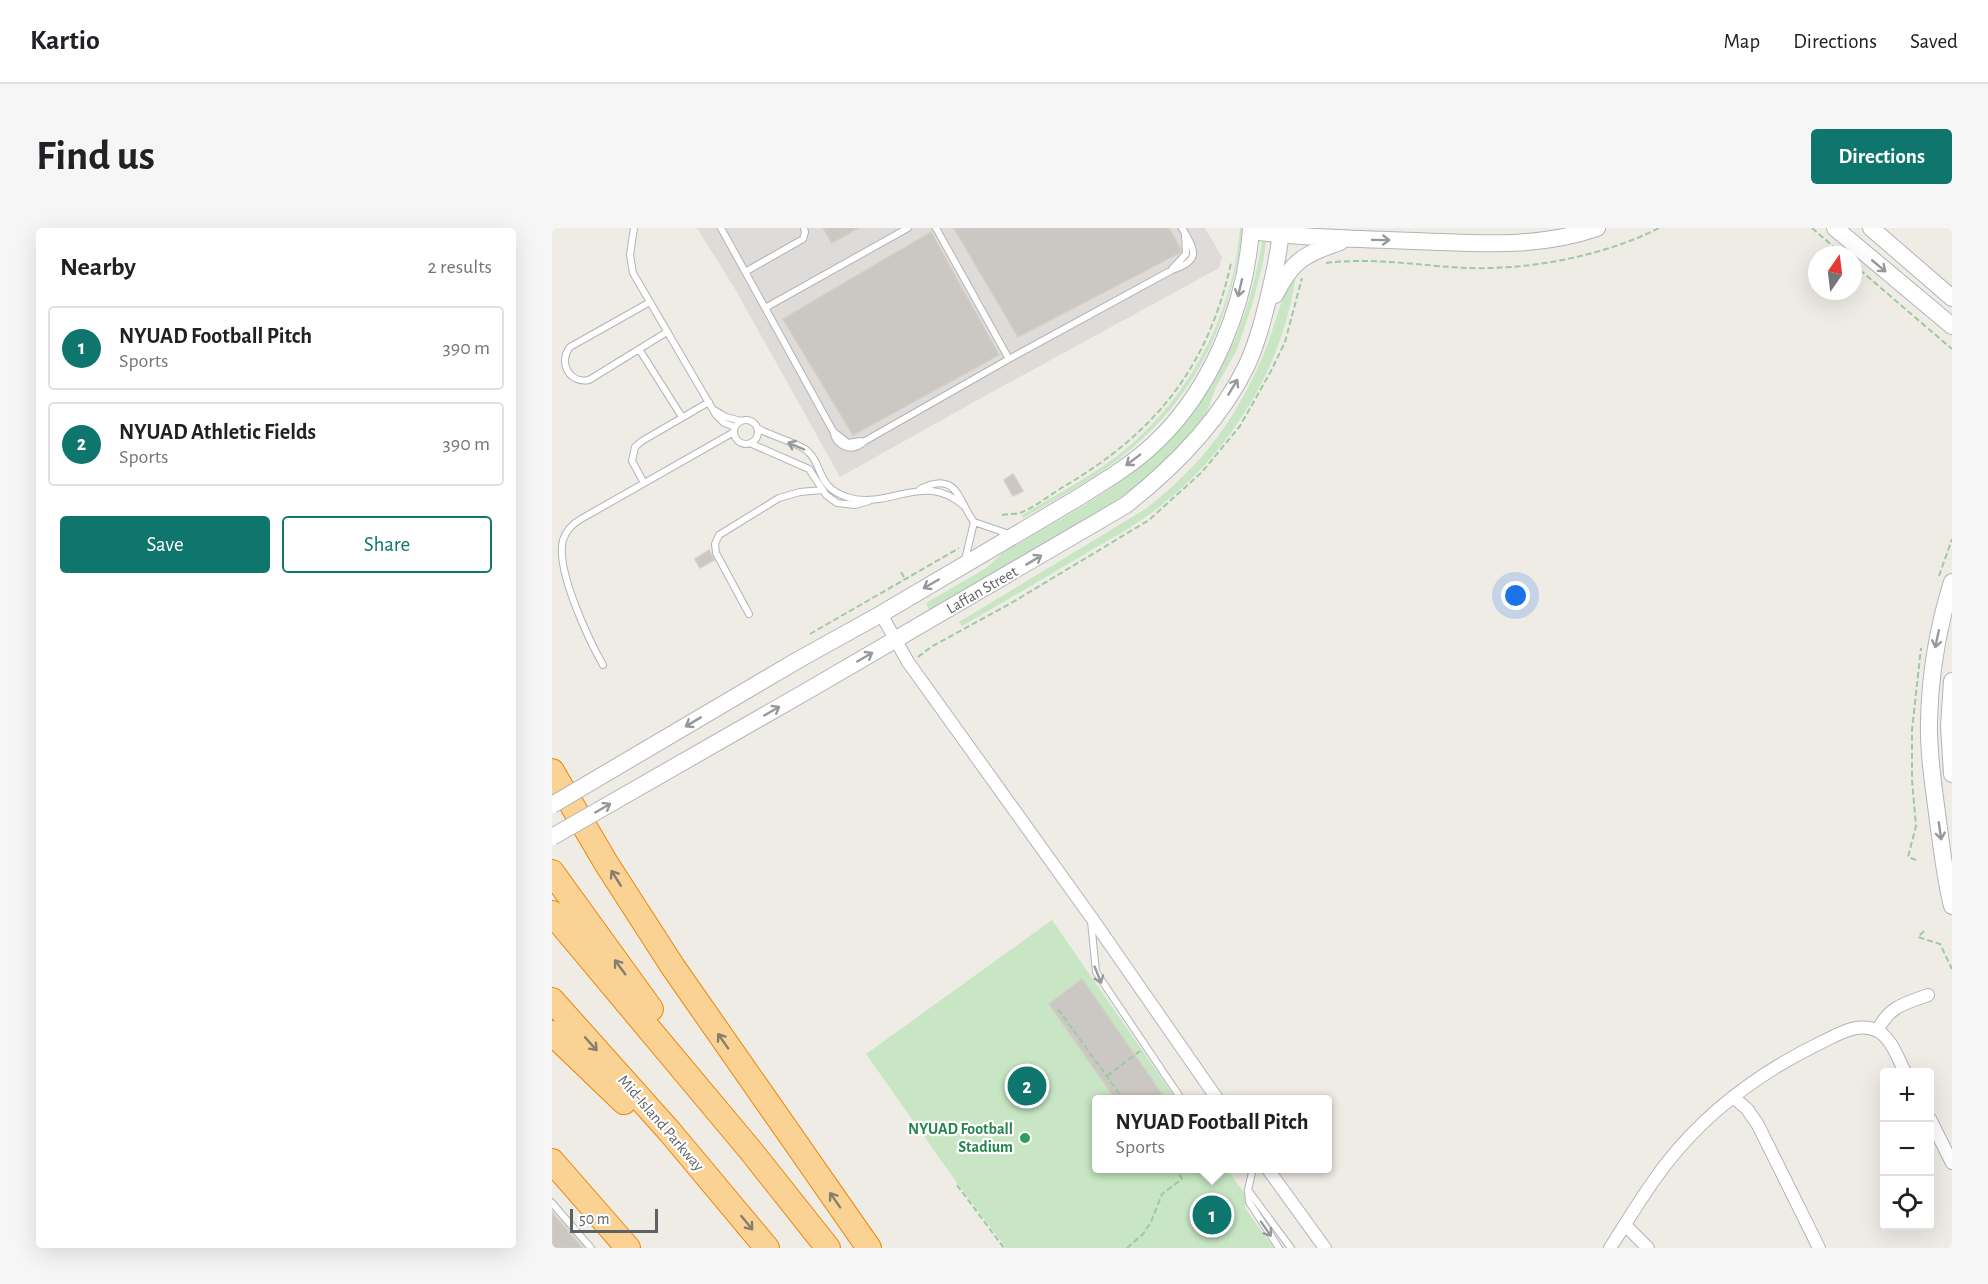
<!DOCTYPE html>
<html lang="en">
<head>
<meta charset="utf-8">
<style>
  :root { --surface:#fff; --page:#f6f6f6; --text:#202124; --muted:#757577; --line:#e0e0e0; --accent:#0f766e }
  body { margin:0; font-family:"Alegreya Sans",sans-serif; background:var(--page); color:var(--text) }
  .controls { position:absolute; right:18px; bottom:18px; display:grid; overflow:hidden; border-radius:6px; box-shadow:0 6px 24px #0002 }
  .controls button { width:54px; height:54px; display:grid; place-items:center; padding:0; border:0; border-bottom:2px solid var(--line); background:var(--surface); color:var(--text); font:30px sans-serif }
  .compass { position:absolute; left:1256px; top:18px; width:54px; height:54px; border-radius:50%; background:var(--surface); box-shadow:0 6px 24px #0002; rotate:14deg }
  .scale { position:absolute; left:18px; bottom:15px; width:88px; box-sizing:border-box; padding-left:6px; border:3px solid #5e6266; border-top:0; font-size:16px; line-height:21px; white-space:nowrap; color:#5e6266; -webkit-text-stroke:4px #fff; paint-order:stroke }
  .you { position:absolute; left:964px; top:368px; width:21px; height:21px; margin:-15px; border:4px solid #fff; border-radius:50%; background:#1a73e8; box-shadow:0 0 0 9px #1a73e833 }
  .badge { display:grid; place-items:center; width:39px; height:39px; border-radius:50%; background:var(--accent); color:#fff; font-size:20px; font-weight:700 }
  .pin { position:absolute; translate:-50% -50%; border:3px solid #fff; box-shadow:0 2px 6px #0006 }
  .popup { position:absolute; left:540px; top:867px; width:240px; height:78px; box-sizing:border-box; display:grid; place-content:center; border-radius:6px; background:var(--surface); filter:drop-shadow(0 2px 4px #0005); font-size:20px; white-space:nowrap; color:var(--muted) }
  .popup b { font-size:22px; color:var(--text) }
  .popup::after { content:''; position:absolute; left:50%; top:100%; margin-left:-12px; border:12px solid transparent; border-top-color:var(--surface) }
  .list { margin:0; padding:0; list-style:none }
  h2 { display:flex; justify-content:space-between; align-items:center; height:78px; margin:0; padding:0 24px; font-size:26px }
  h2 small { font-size:20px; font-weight:400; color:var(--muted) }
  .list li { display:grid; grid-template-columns:39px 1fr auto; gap:18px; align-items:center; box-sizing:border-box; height:84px; margin:0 12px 12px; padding:0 12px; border:2px solid var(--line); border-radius:6px }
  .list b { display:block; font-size:22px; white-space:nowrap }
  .list p { margin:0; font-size:20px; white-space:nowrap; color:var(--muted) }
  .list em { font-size:20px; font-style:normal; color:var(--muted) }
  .actions { display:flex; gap:12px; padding:18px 24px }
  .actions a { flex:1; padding:14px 0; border:2px solid var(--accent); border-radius:6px; text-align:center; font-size:21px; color:var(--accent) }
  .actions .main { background:var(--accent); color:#fff }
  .icon { flex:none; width:33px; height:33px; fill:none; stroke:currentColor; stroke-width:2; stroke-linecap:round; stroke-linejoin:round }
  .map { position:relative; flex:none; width:1400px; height:1020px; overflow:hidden; border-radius:6px }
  header { display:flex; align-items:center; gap:36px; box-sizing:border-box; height:84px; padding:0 30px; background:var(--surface); border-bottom:2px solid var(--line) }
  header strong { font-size:28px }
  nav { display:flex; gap:33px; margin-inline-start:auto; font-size:21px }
  .intro { display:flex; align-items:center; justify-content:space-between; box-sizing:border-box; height:144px; padding:0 36px }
  h1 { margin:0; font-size:42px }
  .button { padding:15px 27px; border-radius:6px; background:var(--accent); color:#fff; font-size:21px; font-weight:700 }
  main { display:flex; gap:36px; padding:0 36px }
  aside { flex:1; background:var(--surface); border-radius:6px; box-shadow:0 6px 24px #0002 }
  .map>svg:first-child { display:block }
</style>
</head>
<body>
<header>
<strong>Kartio</strong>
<nav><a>Map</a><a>Directions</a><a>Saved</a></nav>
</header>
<div class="intro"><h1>Find us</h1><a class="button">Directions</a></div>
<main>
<aside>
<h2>Nearby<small>2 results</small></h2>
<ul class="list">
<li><span class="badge">1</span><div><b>NYUAD Football Pitch</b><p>Sports</p></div><em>390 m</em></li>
<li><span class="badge">2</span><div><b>NYUAD Athletic Fields</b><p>Sports</p></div><em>390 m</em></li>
</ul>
<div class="actions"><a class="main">Save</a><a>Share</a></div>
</aside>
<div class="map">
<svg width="1400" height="1020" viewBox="0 0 1400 1020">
  <rect width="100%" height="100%" fill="#efece6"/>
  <!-- industrial -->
  <path fill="#dedbd8" d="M145,0H653L670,29L667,40L440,164L288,249L183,61Z"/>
  <!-- education -->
  <path fill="#dfdbd4" d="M0,968L44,1020H0Z"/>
  <!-- green -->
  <path fill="#c8e6c4" d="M688,0H691C679,91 646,167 573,226C541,252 506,270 471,290L470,287C507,265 548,244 581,215C642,160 682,82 688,0Z
    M713,10L714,15L711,35L700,77L685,122L664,159L654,186L622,225L575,265L533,292L377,382L374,375C392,364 411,354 429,343C439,338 445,328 454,323C497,297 543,274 582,243C656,186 696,104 710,13Z
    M744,46C731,144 672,235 591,291C571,305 549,316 528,329C489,352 450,375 410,398L407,394L595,280C652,235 685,190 713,123C720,106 724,87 731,71C735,62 740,54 744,46Z
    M500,692L624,871L544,872V940L675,941L693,966V980L722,1020H454L405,955L314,826Z"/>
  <!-- building -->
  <path fill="#cbc7c3" stroke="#d4cdc4" stroke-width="1.5" d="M271,0H306L280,15Z
    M402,0H617L628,20L629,24L466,109Z
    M379,4L447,127L301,207L231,91Z
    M461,246L471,263L461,268L452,252Z
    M157,322L162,332L148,340L143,331Z
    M530,751L614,872H564L497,776Z
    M0,985L10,996L30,1020H0Z"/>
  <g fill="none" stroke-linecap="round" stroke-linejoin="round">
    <!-- service casing -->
    <g stroke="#b1b4b8" stroke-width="8">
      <path id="service" d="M82,0L78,27L81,45L164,187L172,195L183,199
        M169,0L281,203C285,220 301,225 313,213L457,131L620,42C651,32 642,21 630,0
        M384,0L457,131
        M620,41L634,26L633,6
        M193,44L251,11L253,4L252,0
        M98,74L18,119C6,134 17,156 37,152L115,104
        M213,80L356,0
        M87,121L130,189
        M162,182L174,189L189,193
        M182 204a12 12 0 1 1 24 0a12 12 0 1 1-24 0Z
        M207,201C220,208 242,214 253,221C273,236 262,260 298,270C340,281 373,242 413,279
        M282,204L296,215L309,213
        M200,216L257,241L274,267L285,275L303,277L317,273
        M92,255L80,233L83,219L90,213L157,174
        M368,261C406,242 406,273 422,294L457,306
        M413,332L422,294
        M197,386L164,325L163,316L167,307L227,270L248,264L270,262
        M51,437C37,412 3,341 11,312C14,303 20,296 29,291L182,204
        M539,693L544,744L630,872
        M701,940L696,962L697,974L727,1020
        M696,962L739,1020
        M0,975L39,1020"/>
    </g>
    <!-- minor casing -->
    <g stroke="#b1b4b8" stroke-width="14">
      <path id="minor" d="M329,386L356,434L539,689L666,872
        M1325,803C1338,778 1351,776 1376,767
        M1181,869L1195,881L1206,897L1267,1020
        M1378,891L1400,935
        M715,940L773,1020
        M1073,997L1096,1020
        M1058,1020C1076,992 1093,963 1114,936C1155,883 1210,843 1270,814C1287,806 1307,793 1326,803C1340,811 1346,831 1353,844"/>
    </g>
    <!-- tertiary casing -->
    <g stroke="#b1b4b8" stroke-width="18">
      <path id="tertiary" d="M1283,0L1400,98
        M1319,0L1400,70
        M699,3C754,10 808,11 864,13C926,15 984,21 1045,0
        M723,67C741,31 752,27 788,14
        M1400,354C1386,399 1378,446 1377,493C1376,526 1382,560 1386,593C1390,622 1393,650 1400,678
        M246,432L329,386L524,271C551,254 580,237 603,215C660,161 694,77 699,0
        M1400,453L1397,498L1400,546
        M262,459L574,277C622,239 668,193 695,137C706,113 712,88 718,63C723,42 728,21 729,0"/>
    </g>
    <!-- motorway casing -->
    <g stroke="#ee8708" stroke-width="26">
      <path id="motorway" d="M0,543L54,635L121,739L317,1020
        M0,644L99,781
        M0,685L199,923L276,1020
        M0,772L118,904L215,1020
        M0,805L72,874
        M0,933L76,1020"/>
    </g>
    <!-- path -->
    <path stroke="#9ec9a4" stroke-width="2" stroke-dasharray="6 3" stroke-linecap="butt" d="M1260,0L1291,27
      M774,35C821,29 869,38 916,40C978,42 1052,28 1107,0
      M1301,36L1400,121
      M450,287C456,286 463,286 468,285C483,279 498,267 511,259C603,205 656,140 679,35
      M349,344L353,351
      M1387,348L1400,311
      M258,406L407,320
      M366,429L379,419L461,374L597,292L650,244L688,198L719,143L733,114L750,50
      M1364,632L1356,629L1364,598L1360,552V502L1369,420
      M1372,703L1366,709L1388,716L1400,741
      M506,781L572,872
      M555,848L588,823
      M405,957L452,1020
      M575,1020L591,1006L599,994L610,966L630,951L623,940"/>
    <!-- service -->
    <use href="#service" stroke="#fff" stroke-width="6"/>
    <!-- minor -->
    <use href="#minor" stroke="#fff" stroke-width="12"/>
    <!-- tertiary -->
    <use href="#tertiary" stroke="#fff" stroke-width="16"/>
    <!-- motorway -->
    <use href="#motorway" stroke="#fad293" stroke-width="24"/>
    <!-- tertiary-bridge casing -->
    <g stroke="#b1b4b8" stroke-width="18" stroke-linecap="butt">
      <path id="tertiary-bridge" d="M0,577L246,432
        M0,609L262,459"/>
    </g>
    <!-- tertiary-bridge -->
    <use href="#tertiary-bridge" stroke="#fff" stroke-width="16"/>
  </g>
  <!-- one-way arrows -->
  <defs><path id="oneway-shaft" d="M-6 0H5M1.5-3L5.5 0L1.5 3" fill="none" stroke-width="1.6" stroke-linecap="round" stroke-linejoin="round" transform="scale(1.5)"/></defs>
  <g stroke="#96999c">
    <use href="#oneway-shaft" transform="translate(829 12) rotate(1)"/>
    <use href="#oneway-shaft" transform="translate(1327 38) rotate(40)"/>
    <use href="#oneway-shaft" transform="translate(688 60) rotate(103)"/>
    <use href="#oneway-shaft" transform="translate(681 159) rotate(-59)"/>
    <use href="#oneway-shaft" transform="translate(244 218) rotate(-157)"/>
    <use href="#oneway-shaft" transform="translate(581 232) rotate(143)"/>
    <use href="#oneway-shaft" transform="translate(482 332) rotate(-31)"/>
    <use href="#oneway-shaft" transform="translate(379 356) rotate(150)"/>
    <use href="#oneway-shaft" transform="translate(1385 411) rotate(102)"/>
    <use href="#oneway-shaft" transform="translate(313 429) rotate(-30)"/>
    <use href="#oneway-shaft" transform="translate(220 483) rotate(-30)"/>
    <use href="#oneway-shaft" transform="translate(141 494) rotate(149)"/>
    <use href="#oneway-shaft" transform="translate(51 580) rotate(-30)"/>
    <use href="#oneway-shaft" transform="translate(1388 603) rotate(82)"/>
    <use href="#oneway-shaft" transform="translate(546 747) rotate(68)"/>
    <use href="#oneway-shaft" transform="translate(714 1001) rotate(55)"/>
  </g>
  <g stroke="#857e71">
    <use href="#oneway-shaft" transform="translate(64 650) rotate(-122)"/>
    <use href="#oneway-shaft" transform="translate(68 739) rotate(-126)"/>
    <use href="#oneway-shaft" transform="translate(171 813) rotate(-125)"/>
    <use href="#oneway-shaft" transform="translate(39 816) rotate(48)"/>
    <use href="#oneway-shaft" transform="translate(283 972) rotate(-125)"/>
    <use href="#oneway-shaft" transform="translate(195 995) rotate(51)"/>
  </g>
  <!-- markers -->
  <circle fill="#2e9e5b" stroke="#fff" stroke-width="2" cx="473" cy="910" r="6"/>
  <g text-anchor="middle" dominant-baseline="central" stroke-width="4.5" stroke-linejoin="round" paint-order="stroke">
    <!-- street labels -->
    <g font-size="16" fill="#5e6266" stroke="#fff">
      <text transform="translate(430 362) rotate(-30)">Laffan Street</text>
      <text transform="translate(109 895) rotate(49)">Mid-Island Parkway</text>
    </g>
    <!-- leisure labels -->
    <g font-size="16" font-weight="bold" fill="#27864d" stroke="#fff" text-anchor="end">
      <text x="461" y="901">NYUAD Football<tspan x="461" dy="18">Stadium</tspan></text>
    </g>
  </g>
</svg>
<div class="controls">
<button>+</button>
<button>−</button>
<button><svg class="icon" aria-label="locate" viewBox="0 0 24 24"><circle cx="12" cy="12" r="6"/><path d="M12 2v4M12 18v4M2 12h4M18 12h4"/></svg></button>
</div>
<svg class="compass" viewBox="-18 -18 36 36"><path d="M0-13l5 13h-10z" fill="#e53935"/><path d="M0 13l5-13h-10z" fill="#757577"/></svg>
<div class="scale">50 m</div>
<div class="you"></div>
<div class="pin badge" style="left:660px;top:987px">1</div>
<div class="popup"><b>NYUAD Football Pitch</b>Sports</div>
<div class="pin badge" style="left:475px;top:858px">2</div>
</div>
</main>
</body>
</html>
